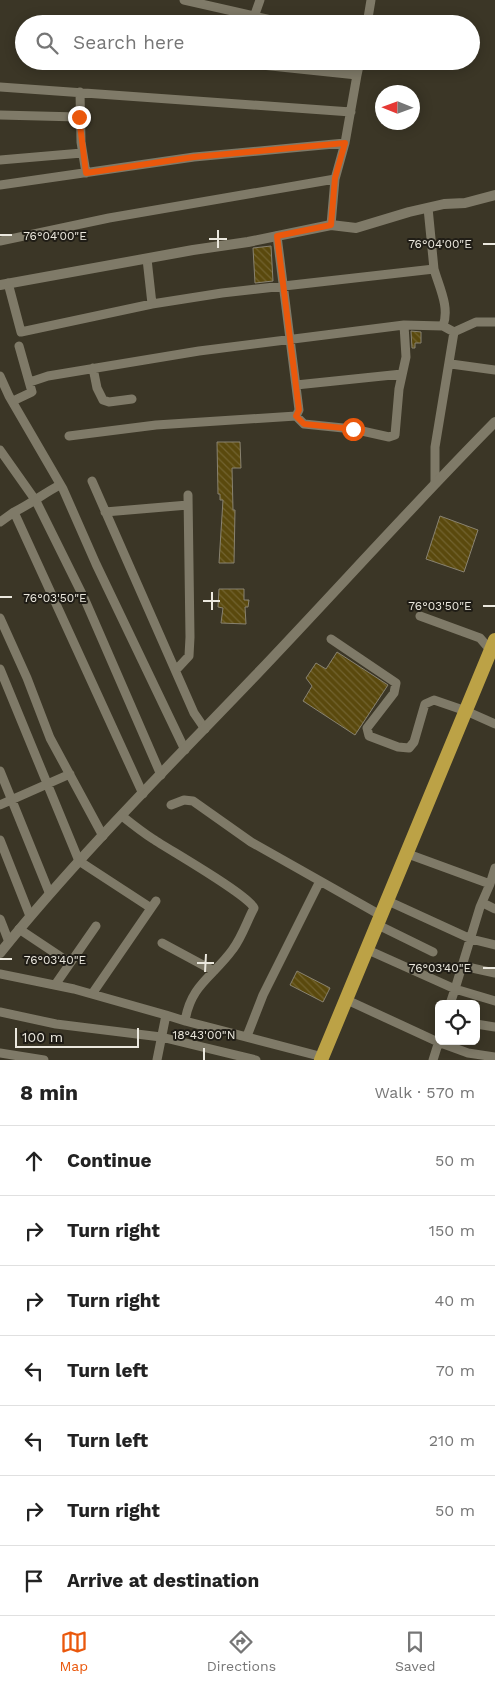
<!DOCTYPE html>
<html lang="en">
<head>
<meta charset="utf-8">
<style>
  :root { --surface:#fff; --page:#f2f2f2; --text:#222; --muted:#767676; --line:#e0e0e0; --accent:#ea580c }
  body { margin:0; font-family:"Work Sans",sans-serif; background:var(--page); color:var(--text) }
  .controls { position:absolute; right:15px; bottom:15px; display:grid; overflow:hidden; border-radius:8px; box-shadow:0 2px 12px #0003 }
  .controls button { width:45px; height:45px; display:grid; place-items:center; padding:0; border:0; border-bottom:1px solid var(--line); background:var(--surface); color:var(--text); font:25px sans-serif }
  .compass { position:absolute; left:375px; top:85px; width:45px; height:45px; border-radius:50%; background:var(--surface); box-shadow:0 2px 12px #0003; rotate:271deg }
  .scale { position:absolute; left:15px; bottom:12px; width:124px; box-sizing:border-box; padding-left:5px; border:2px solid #ebe8de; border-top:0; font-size:14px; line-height:18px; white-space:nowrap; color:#ebe8de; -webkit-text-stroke:4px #201d16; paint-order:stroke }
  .stop { position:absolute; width:15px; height:15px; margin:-11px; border:4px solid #ea580c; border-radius:50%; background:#fff }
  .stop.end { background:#ea580c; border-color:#fff; box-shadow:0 1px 5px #0008 }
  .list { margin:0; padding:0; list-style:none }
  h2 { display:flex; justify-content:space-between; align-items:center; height:65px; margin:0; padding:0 20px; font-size:21px }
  h2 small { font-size:16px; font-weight:400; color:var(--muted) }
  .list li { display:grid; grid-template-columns:32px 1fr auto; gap:15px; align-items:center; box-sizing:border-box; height:70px; padding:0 20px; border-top:1px solid var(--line) }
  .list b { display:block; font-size:19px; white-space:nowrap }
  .list em { font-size:16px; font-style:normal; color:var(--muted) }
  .icon { flex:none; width:28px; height:28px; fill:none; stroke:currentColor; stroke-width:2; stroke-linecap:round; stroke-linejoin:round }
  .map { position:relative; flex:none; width:495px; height:1060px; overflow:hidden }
  .search { position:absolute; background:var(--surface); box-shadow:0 2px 12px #0003; left:15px; right:15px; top:15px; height:55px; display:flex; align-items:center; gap:12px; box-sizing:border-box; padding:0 18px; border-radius:28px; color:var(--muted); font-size:19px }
  .sheet { height:555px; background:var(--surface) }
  nav { display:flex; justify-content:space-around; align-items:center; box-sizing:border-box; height:70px; border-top:1px solid var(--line); background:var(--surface); font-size:14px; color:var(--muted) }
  nav a { display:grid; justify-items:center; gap:2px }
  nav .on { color:var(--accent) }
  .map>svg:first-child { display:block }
</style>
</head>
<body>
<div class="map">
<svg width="495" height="1060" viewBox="0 0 495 1060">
  <defs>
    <pattern id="building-back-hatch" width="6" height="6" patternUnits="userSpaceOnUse" patternTransform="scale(1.25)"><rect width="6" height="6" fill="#5a490d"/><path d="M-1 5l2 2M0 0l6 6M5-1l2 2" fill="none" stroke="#726330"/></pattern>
  </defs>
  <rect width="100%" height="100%" fill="#3b3626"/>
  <!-- building -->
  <path fill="url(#building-back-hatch)" stroke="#888270" d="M271,246L273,281L255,283L253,248Z
    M411,331L421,332V343H415V348H412Z
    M217,442H240L241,468H232L233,510H235L234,563H219L223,500H220V494H218Z
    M440,516L478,530L464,572L426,559Z
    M219,589H244V600H249L248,607H245L246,624L221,623L223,608L218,607Z
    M337,652L388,685L355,735L303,701L312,686L306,678L316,663L326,669Z
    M297,971L330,988L323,1002L290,985Z"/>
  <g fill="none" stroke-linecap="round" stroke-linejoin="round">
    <!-- minor -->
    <path stroke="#7f7a68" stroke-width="9" d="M184,0L289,24
      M254,17L260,0
      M367,24L371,0
      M222,61L357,75L345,143L335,179L331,225
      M357,75L360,61
      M0,87L351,112
      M80,92L81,142L86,173
      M0,115L79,117
      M0,160L82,153
      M0,185L194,157L345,143
      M0,241L109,218L335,179
      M147,259L152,304
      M434,269C439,287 450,307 443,326
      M8,283L21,332L152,304L222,293L434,269L428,208
      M454,332L476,322H495
      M451,364L495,370
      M93,368L97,388L103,400L109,402L132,399
      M0,376L9,396L63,489L96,564L185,750
      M30,382L48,376L199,351L404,325L443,326L454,332L435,447V482
      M296,385L402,374
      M13,401L32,392L19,346
      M296,416L304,424L353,429L389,437L395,435L399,389L406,357L404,325
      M69,436L156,425L296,416L299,410L277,236
      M0,450L36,501L85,600L161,775
      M92,481L194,713L205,729
      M14,512C31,504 44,493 60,485
      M105,512L188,505
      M0,522L14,512L143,794
      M420,616L480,638L492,652
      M0,618L27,678L50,738L103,836
      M331,639L396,683L394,693L367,728L369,736L398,747L409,748L414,742L425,704L434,700L466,711L495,724
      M0,669L79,861L151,908
      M176,670L189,656L190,637L188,495
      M0,771L49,892
      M0,805L70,774
      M171,805L184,800L193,801L251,842L382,916
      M122,816C132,824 142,832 153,839C171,851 247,894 254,908C247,921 242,937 233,949C213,977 191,984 185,1021L166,1015L157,1060
      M0,840L30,916
      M408,854L490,884L495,868
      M388,901L471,939L495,945
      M483,903L495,909
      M0,919L9,942
      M378,925L433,952
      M19,929L70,963
      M162,943L214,971
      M368,950L455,989L480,907L490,884
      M463,966L495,973
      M0,974L74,989L166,1015
      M55,985L96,926
      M92,994L156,901
      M347,1000L438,1042L468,1053L495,1057
      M450,1004L455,989L495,1001
      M0,1012L56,1024L161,1037L256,1060
      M185,1021L323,1057
      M476,1024L495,1027
      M247,1036L263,995L320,881
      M0,1053L44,1060
      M433,1060L439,1041"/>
    <!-- tertiary -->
    <path stroke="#7f7a68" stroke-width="10" d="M0,285L193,250L248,242L331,225L356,228L409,212L444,204L465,203L495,195
      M0,953C79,855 169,766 256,675C336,591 413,505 495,422"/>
    <!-- trunk -->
    <path stroke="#bca246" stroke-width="14" d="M321,1060L495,640"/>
  </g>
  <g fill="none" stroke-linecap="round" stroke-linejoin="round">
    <!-- route -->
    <path stroke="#ea580c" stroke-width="6" d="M79,117L86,173L194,157L345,143L335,178L331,225L277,236L299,410L296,416L304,424L353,429"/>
  </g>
  <!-- ticks -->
  <path fill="none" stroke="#ebe8de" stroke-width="2" d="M0,235H12M209,239H227M483,244H495M218,248V230M0,597H12M203,601H220M483,606H495M212,610V592M0,959H12M197,963H214M483,968H495M205,972L206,954M204,1060V1048"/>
  <g font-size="12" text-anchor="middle" fill="#ebe8de" stroke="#201d16" stroke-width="4" stroke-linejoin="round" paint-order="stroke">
    <text x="55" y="240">76°04'00"E</text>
    <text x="440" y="248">76°04'00"E</text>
    <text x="55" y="602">76°03'50"E</text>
    <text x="440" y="610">76°03'50"E</text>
    <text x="55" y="964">76°03'40"E</text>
    <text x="440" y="972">76°03'40"E</text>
    <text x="204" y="1039">18°43'00"N</text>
  </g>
</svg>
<div class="controls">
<button><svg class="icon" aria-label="locate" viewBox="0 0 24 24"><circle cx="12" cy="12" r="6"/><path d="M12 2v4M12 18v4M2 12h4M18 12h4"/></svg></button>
</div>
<svg class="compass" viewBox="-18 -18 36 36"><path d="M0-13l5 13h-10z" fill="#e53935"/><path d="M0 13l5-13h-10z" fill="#767676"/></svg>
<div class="scale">100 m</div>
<div class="stop" style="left:353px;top:429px"></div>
<div class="stop end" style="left:79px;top:117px"></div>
<div class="search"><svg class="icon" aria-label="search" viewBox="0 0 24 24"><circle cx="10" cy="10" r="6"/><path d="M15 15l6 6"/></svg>Search here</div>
</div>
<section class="sheet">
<h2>8 min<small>Walk · 570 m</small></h2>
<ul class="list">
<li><svg class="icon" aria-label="ahead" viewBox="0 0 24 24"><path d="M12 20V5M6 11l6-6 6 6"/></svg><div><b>Continue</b></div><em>50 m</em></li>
<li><svg class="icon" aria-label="right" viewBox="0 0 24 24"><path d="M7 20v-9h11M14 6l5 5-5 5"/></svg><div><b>Turn right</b></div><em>150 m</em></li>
<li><svg class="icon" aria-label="right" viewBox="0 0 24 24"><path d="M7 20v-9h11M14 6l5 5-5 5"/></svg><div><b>Turn right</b></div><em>40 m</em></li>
<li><svg class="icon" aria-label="left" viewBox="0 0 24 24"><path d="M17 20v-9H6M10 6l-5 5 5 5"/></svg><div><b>Turn left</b></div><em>70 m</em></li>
<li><svg class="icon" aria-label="left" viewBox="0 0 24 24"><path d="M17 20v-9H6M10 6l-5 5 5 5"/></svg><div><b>Turn left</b></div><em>210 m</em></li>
<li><svg class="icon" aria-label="right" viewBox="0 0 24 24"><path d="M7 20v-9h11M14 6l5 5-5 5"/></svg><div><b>Turn right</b></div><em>50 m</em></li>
<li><svg class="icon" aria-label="arrive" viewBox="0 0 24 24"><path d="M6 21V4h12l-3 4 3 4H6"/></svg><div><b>Arrive at destination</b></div></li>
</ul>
</section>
<nav>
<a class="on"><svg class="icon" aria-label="map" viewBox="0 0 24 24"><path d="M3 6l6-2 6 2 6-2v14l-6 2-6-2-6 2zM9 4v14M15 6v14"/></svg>Map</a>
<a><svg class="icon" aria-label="directions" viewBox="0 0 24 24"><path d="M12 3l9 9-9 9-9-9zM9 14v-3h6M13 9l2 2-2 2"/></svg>Directions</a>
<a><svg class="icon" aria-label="saved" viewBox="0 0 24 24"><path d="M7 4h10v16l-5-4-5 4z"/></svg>Saved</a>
</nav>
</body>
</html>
